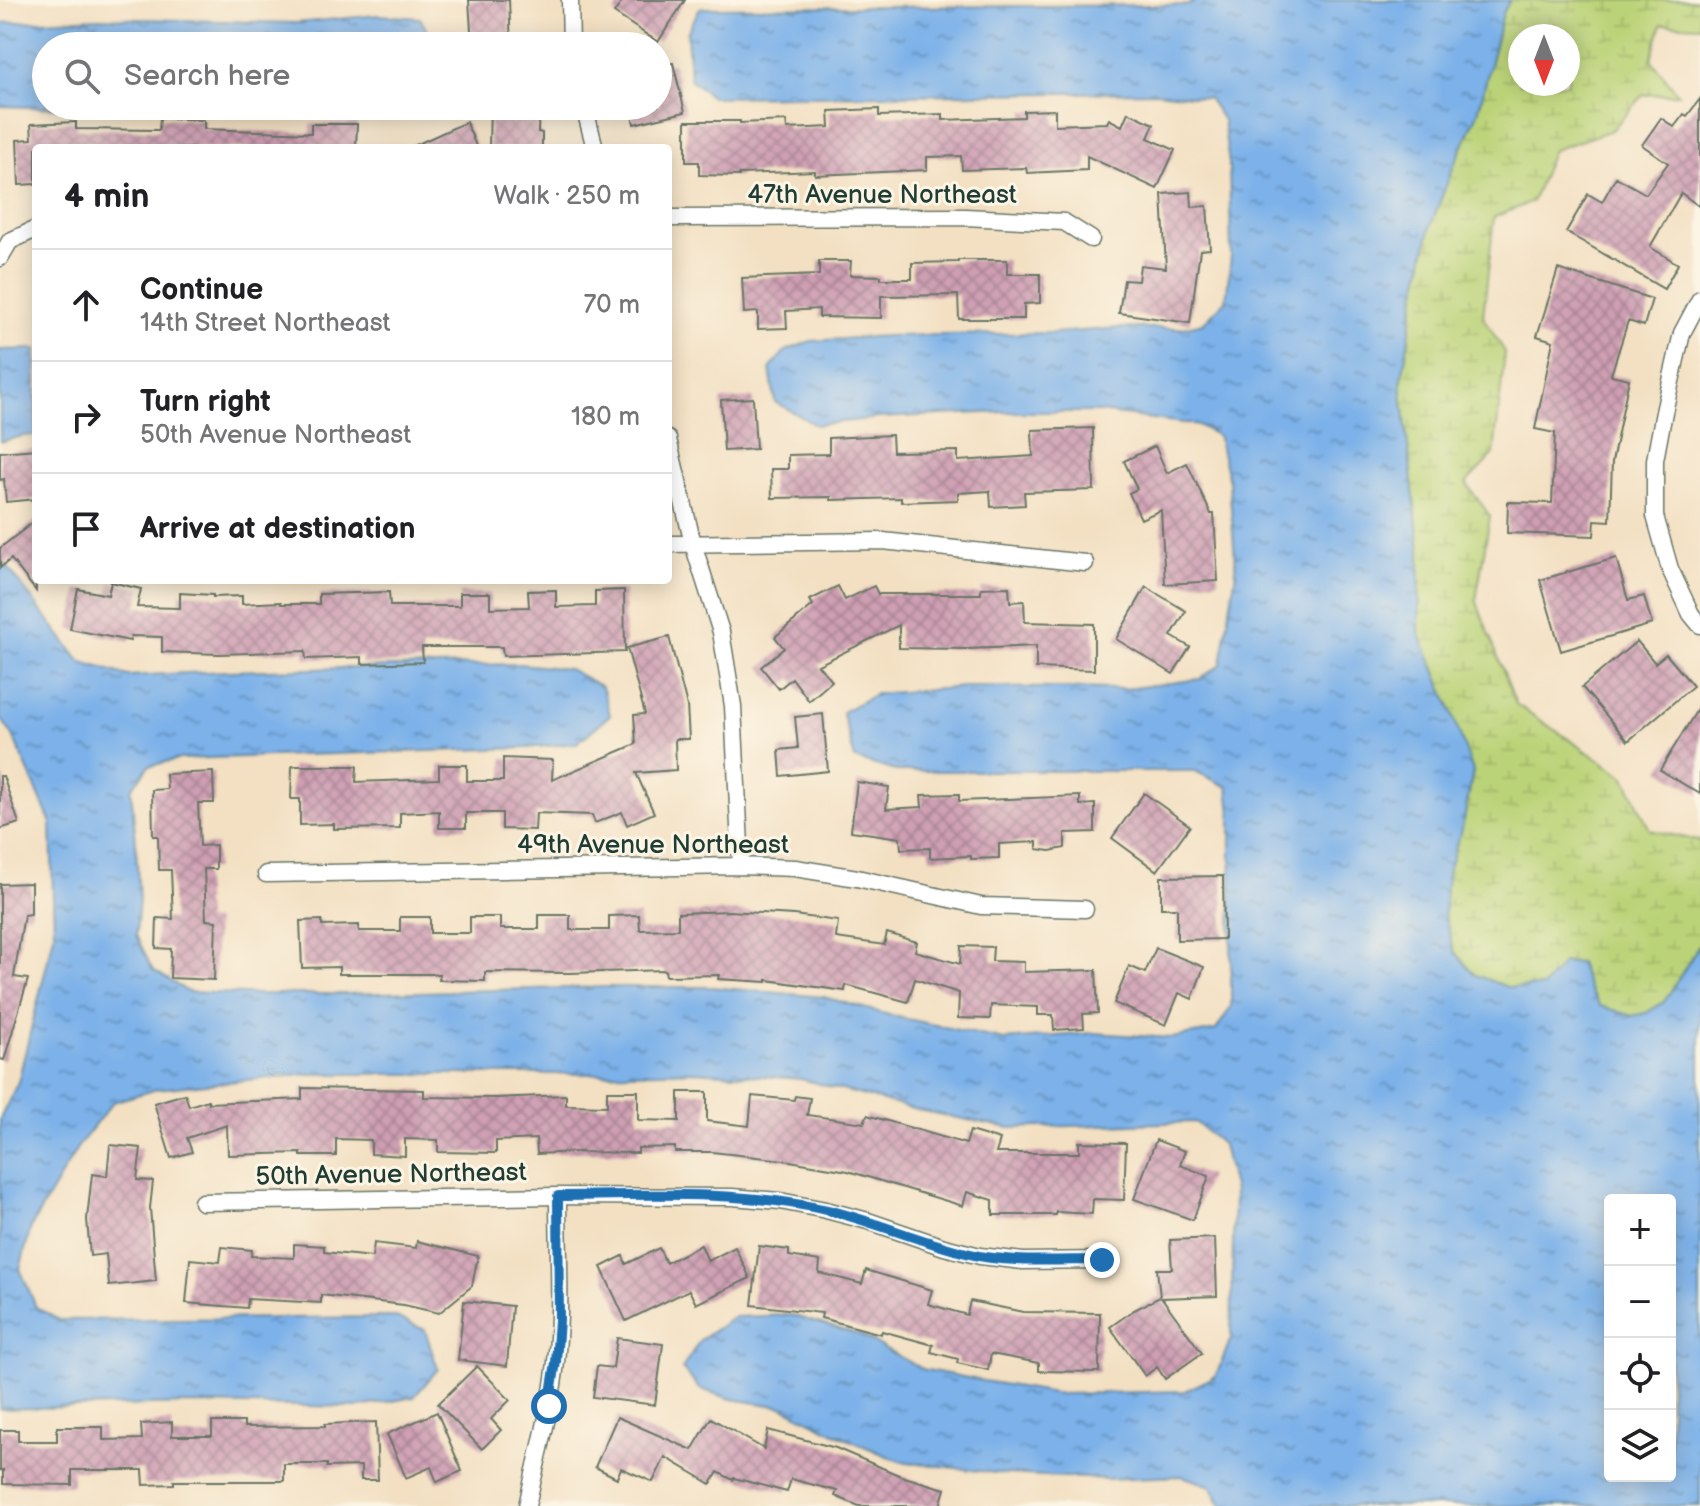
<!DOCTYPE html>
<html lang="en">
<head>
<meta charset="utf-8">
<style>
  :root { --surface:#fff; --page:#f6f6f6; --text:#202124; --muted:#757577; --line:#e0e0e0 }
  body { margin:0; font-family:"Balsamiq Sans",sans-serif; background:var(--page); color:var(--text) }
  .controls { position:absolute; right:24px; bottom:24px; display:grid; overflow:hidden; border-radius:8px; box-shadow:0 4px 20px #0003 }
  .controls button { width:72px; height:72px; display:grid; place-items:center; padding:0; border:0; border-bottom:2px solid var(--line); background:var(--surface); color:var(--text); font:40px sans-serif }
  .compass { position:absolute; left:1508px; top:24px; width:72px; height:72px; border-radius:50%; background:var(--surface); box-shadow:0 4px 20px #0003; rotate:180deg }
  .stop { position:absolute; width:24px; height:24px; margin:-18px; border:6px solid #1f6fb2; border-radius:50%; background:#fff }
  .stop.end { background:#1f6fb2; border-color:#fff; box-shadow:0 2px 8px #0008 }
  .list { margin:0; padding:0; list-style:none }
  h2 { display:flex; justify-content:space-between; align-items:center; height:104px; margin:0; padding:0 32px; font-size:34px }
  h2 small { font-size:26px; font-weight:400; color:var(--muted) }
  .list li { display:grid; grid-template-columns:52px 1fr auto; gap:24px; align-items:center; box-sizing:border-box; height:112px; padding:0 32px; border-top:2px solid var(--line) }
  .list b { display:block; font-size:30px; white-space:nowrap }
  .list p { margin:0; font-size:26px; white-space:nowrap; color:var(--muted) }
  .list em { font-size:26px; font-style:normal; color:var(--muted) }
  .icon { flex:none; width:44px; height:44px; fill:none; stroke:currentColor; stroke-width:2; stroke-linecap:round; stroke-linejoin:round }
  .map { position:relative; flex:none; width:1700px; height:1506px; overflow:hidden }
  .search { position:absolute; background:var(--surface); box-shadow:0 4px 20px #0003; left:32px; top:32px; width:640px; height:88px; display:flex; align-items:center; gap:20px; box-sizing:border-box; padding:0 28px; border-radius:44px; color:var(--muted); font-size:30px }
  .panel { position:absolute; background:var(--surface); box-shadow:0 4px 20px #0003; left:32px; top:144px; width:640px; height:440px; border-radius:8px }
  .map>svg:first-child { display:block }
</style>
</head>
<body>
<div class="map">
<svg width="1700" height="1506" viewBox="0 0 1700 1506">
  <defs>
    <pattern id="wetland-marsh" width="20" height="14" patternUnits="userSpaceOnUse" patternTransform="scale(2)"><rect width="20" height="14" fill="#bbd378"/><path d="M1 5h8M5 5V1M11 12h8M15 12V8" fill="none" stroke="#a0b668"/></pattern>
    <pattern id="water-ripples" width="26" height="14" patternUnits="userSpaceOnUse" patternTransform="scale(2)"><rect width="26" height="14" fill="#7bb1e9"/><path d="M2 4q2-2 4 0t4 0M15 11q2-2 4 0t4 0" fill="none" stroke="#6491be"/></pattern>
    <pattern id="building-cross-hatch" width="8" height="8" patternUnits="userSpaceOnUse" patternTransform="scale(2)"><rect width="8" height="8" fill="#cf9fb4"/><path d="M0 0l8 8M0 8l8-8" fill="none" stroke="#a78393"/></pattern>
  </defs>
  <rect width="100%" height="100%" fill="#fcf5e5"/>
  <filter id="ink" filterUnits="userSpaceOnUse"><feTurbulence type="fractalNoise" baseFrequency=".0125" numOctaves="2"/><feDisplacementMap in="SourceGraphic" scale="16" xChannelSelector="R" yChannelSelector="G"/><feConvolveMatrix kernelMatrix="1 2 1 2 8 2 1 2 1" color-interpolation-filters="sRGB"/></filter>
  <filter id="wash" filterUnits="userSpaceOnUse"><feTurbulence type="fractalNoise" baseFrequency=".006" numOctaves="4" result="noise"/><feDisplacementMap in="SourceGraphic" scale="32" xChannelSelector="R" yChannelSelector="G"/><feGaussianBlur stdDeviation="1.8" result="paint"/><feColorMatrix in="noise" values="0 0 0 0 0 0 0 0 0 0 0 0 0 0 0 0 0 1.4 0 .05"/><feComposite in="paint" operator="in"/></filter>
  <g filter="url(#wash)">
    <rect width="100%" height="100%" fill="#f3e0c3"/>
    <!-- wetland -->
    <path fill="url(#wetland-marsh)" stroke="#6d8856" stroke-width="2" fill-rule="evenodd" d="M1510,0H1700V26L1662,24L1651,59L1678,94L1643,95L1612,130L1553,150L1532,202L1494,217L1483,317L1505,352L1494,454L1466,483L1490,516L1476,600L1516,704L1625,777L1650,830L1700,841V944L1664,1002L1646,1013L1632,1016L1600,1006L1589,989L1579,963L1563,964L1543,987H1507L1475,975L1454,951L1444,914L1447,874L1464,820L1473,771L1444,691L1419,633L1420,551L1401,384L1415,300L1430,227L1454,165L1478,113L1503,13ZM1520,36H1568V84H1520Z"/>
    <!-- water -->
    <path fill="url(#water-ripples)" stroke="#4d778e" stroke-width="2" fill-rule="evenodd" d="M1197,0H1510L1503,13L1478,113L1454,165L1430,227L1415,300L1401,384L1420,551L1419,633L1444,691L1473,771L1464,820L1447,874L1444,914L1454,951L1475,975L1507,987H1543L1563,963H1579L1589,989L1600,1006L1632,1016L1646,1013L1664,1002L1700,944V1506H1222L1211,1486L1182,1476L1107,1479L1004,1474L899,1461L845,1438L783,1407L731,1399L700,1389L682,1369L700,1340L734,1317L791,1315L860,1335L922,1369L984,1381L1061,1394L1185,1391L1216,1376L1231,1338L1234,1192L1223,1145L1195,1122L1009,1128L917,1110L801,1079L695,1071L595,1074H309L157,1089L113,1102L77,1148L31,1227L20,1269L36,1307L59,1320L396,1317L425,1330L438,1369L414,1397L360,1407L190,1404L0,1409V1119L18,1082L54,935L51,823L13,736L0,717V557L80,661L128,676L226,671L520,664L569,669L602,687L610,715L577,743L525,748L180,759L149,766L131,789L136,843L139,900L136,935L152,969L188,992L242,994H342L605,987H711L824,997L889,1015L1004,1040L1094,1033L1172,1038L1216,1030L1231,1007V815L1228,787L1195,771H896L855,759L842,712L876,694L966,687L1125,689L1200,679L1221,664L1236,572L1229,482L1218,436L1198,425L1100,412H1004L878,418L816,425L775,402L770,369L785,351L811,341L886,336L1053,333L1120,328H1182L1203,323L1226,300L1231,256L1229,164L1223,120L1208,98L1156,92L711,97L690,79L687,33L700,8L1187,5ZM1610,1200H1670V1476H1610Z
      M378,15L420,18L436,46H46V106H211L121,110L0,106V23L100,18L296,23Z
      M36,349V435L23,436L0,442V350Z"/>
    <g id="blocks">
      <!-- building -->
      <path fill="url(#building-cross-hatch)" d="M469,0H509L511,46H472Z
        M623,0H685L658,42L614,13Z
        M673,63L685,112L634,124L630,106H658V66Z
        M1700,99V207L1681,193L1650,247L1678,264L1664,289L1566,232L1588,194L1602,202L1616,177L1646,194L1668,163L1642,145L1661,118L1674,127L1684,114L1687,116Z
        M490,106H539L538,132L542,133V148H489Z
        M879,109V116L943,114V120L1024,117V111L1055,110V125L1107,123L1109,119L1122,126L1128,112L1154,124L1148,138L1175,150L1157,189L1087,156V170L1027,173L1026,168L962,170L961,156L927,157V170L815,175V171L739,174V176L699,175V162H686V121H740V123L786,121L787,129L830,127L829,111Z
        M160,118L204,120V129L311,133V124H357L356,148H36V184L19,185L17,140L32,139L31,124L76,122V129L159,130Z
        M466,122L477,148H409Z
        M1191,192L1192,207L1207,206L1210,249L1200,250L1190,323L1119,313L1124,280L1138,281L1140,265L1166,268L1162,194Z
        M958,260H1007V274H1040V303L1024,304V319H959L958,295L881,296V318L819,317V309L786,311L787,328L758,329V312L744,313L742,278L819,275V261H851L850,275L881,276V279H912V263L958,262Z
        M1558,269L1652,299L1644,326L1628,321L1611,375L1629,379L1612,462L1610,521L1595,520L1594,536L1507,533L1508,502L1552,503L1555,433L1535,429L1553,341L1537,336Z
        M753,398L756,449L724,451L721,400Z
        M1093,428L1094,490L1024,492L1025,505L991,507L990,491L958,493V500L901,502V498L831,500V497L772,498L771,469H788V455L829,454V438L892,435L893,452L958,451V461L1033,456L1032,430Z
        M1155,446L1167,473L1187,463L1211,514H1214L1218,581L1165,584L1161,510L1141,519L1129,493L1137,489L1124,461Z
        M36,449V499L6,502L4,479L0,480V452Z
        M36,520V591L11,559L0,568V548Z
        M1616,558L1628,600L1644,596L1652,624L1561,651L1540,580Z
        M111,582L141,589L137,607L180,608V593L213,595V597L242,596V604L281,602V604H319V594L389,592L390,606H460V593H490V608L529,607L528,591L556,590V607L595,606V591L624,590L625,652L503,656L502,647H422L423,662L362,664V657L306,659L305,651L219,654L162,652V637L131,636L130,641L70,629L78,589L108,595Z
        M838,586L845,600L874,586L878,594H981V588L1009,587L1010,602L1024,601L1025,622L1094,624V670L1036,668V646L967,649L899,648V625L818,665L832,681L809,701L792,678L779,689L761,667L784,648L775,637L813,605L810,600Z
        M1146,587L1186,611L1171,636L1190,647L1173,674L1116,639Z
        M669,637L687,706L689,739H675L676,770L636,773L654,813L627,825L622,812L595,823L592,815L536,813L535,830L502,829V813H466V828H439V811L400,813V828L334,829V824L300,825V799H291L292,766H357L356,782L439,779V765H467V781H503V758L553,760L552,780L636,744L634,715L645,714L627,648Z
        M1637,641L1655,663L1666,654L1693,686L1628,741L1582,687Z
        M1700,705V794L1660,770Z
        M823,714L828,771L781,776L779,750L798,748L795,717Z
        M213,772L214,803H198L200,846L216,845V869H204L206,920L216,921L214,980L170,978L171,949L156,948L157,918L173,919L171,870H159L158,836H153L152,790L167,789L166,774Z
        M0,776H3L19,823L0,829Z
        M857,782L889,787L886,809L922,807L921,795L959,794V801L1080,796V805L1095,804V832L1065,833V848L1050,851L1037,849V842L999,844V858L971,859V856L930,858V848L901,849L900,838L851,831Z
        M1144,793L1190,826L1157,871L1112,838Z
        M1223,876L1224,939L1177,940V908H1161V877Z
        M31,883V914L24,915L14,977L28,979L4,1060L0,1059V884Z
        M729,911L794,915L838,921L836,938L884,945L887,933L917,942L915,951L960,964L961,946L993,947L992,961L1024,962V972L1096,970L1098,1013L1083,1014L1084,1028L1054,1030L1053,1015H1038V1007L991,1005L990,1019L958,1018L959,993L915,979L908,1002L846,985L845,991L767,980V982L718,979L719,975L666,976L665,970L570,973L485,972V981L439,980L440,974H339V967L302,968L300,921L322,920V926L359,925V931H400V917H430V933H470V917H500V929H539V915H570V930H609V916L639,915L640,930L678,929V913Z
        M1156,948L1204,967L1192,999L1179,993L1166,1025L1114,1003L1129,966L1145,973Z
        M302,1088L424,1090V1097L496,1098L566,1095V1105L607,1106V1091H638V1120L679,1121V1092H707V1121L749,1126L752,1096L794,1100L795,1096L810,1098L807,1115L864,1123L867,1115L966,1144L970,1131L1000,1140L996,1153H1079V1142L1126,1143L1124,1200L1093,1199L1092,1214L1056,1212V1215H993V1200L967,1192L963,1206L848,1171L784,1160L712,1152H675V1147L638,1148V1153L575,1152L537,1154L536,1139L496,1141V1153L438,1152V1140L405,1139V1156L371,1154V1140L336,1139V1156H301V1153L228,1155L227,1125L187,1138L192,1152L171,1158L154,1103L185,1094L189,1106L208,1100L209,1103L302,1099Z
        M1156,1140L1185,1151L1180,1165L1209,1176L1193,1220L1134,1199Z
        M110,1145L141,1148L137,1180L153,1181L150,1208L156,1281L109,1286L106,1254L90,1256L87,1219L92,1174L107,1176Z
        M1215,1238L1217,1296L1162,1298L1202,1353L1165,1379L1157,1367L1145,1376L1110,1327L1134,1310L1160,1297L1157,1269H1172L1170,1240Z
        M417,1241L478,1256L472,1286L439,1313L404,1305L321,1295V1303L248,1299L247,1308L186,1303L190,1259L220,1262L222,1247L252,1250L251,1256L294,1258V1244L324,1246V1252L372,1257L374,1243L416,1248Z
        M701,1245L708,1261L735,1247L750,1278L696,1304L689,1290L626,1321L601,1267L623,1256L626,1264L659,1248L666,1263Z
        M759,1246L789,1250V1256L820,1261L819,1273L862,1284L866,1270L932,1290L928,1304L967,1315L970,1301L1023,1312L1100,1313L1099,1372L1039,1371V1363L991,1354L988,1370L957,1363L958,1359L931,1352L933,1345L882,1331L881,1334L821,1318L822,1313L752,1305Z
        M464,1301L512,1306L507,1366L458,1360Z
        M617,1338L663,1344L655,1405L593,1397L597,1366L613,1368Z
        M477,1366L510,1400L491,1419L501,1430L482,1449L438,1404Z
        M437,1412L462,1471L437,1482L431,1467L406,1478L387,1434Z
        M617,1417L692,1450L711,1418L764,1449L768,1430L836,1448L901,1476L945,1489L940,1506H859L835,1496L837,1491L791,1479L787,1492L734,1478L733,1480L718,1472L711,1484L665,1457L653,1482L621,1468L617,1478L595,1467Z
        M172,1422V1436H212V1422H244V1427L325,1426V1424L376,1422L378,1480H361V1466L327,1467V1464H284V1481H174V1484L144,1485L143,1470H72V1485L3,1484V1470H0V1430H18V1441H57V1427H103V1440L142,1439L141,1424Z"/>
    </g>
  </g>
  <g filter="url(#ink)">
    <use href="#blocks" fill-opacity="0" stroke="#697666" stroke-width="2"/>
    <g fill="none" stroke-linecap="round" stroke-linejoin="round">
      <!-- street casing -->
      <g stroke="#697666" stroke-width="19">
        <path id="street" d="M570,0L571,46
          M584,106L595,148
          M668,218L965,217L1064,222L1091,239
          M0,258L10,241L36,229
          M1700,299L1682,333L1664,412L1655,460V516L1670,569L1691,614L1700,625
          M668,439L693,544L721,632L733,706L741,866
          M668,544L883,541L1085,563
          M266,874L741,866L795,868L857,878L981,906L1085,909
          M202,1202L558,1196L732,1197L780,1201L826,1210L868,1221L944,1247L980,1256L1023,1261L1102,1260
          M527,1506C537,1458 551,1410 556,1362C562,1307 558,1251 558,1196"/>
      </g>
      <!-- street -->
      <use href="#street" stroke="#fff" stroke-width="16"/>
    </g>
  </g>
  <g fill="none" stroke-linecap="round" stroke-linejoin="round" filter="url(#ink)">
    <!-- route -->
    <path stroke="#1f6fb2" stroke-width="10" d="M549,1406L556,1362L559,1320L558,1196C647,1195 739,1190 827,1210C878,1222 927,1245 979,1256C1019,1263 1061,1260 1102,1260"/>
  </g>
  <g text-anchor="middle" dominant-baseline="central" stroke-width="6" stroke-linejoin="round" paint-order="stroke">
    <!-- street labels -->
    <g font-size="26" fill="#1f3d34" stroke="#fcf5e5">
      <text x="882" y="195">47th Avenue Northeast</text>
      <text x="653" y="845">49th Avenue Northeast</text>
      <text transform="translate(391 1175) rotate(-1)">50th Avenue Northeast</text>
    </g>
  </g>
</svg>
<div class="controls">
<button>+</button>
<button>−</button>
<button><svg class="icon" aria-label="locate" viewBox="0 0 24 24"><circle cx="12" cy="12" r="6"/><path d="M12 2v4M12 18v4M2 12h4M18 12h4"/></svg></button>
<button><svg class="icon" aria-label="layers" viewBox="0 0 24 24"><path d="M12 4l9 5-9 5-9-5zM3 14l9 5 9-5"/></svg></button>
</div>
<svg class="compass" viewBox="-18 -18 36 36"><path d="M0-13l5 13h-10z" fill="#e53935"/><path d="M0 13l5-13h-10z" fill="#757577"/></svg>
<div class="stop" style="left:549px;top:1406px"></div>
<div class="stop end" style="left:1102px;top:1260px"></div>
<div class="search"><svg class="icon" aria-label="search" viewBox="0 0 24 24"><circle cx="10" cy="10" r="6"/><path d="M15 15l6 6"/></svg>Search here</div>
<section class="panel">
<h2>4 min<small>Walk · 250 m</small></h2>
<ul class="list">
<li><svg class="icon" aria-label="ahead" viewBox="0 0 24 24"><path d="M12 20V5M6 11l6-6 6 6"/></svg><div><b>Continue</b><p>14th Street Northeast</p></div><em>70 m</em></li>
<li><svg class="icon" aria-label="right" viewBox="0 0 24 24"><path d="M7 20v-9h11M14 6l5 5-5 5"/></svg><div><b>Turn right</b><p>50th Avenue Northeast</p></div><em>180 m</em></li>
<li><svg class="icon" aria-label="arrive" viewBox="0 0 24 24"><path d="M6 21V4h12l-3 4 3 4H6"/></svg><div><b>Arrive at destination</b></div></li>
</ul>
</section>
</div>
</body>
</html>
